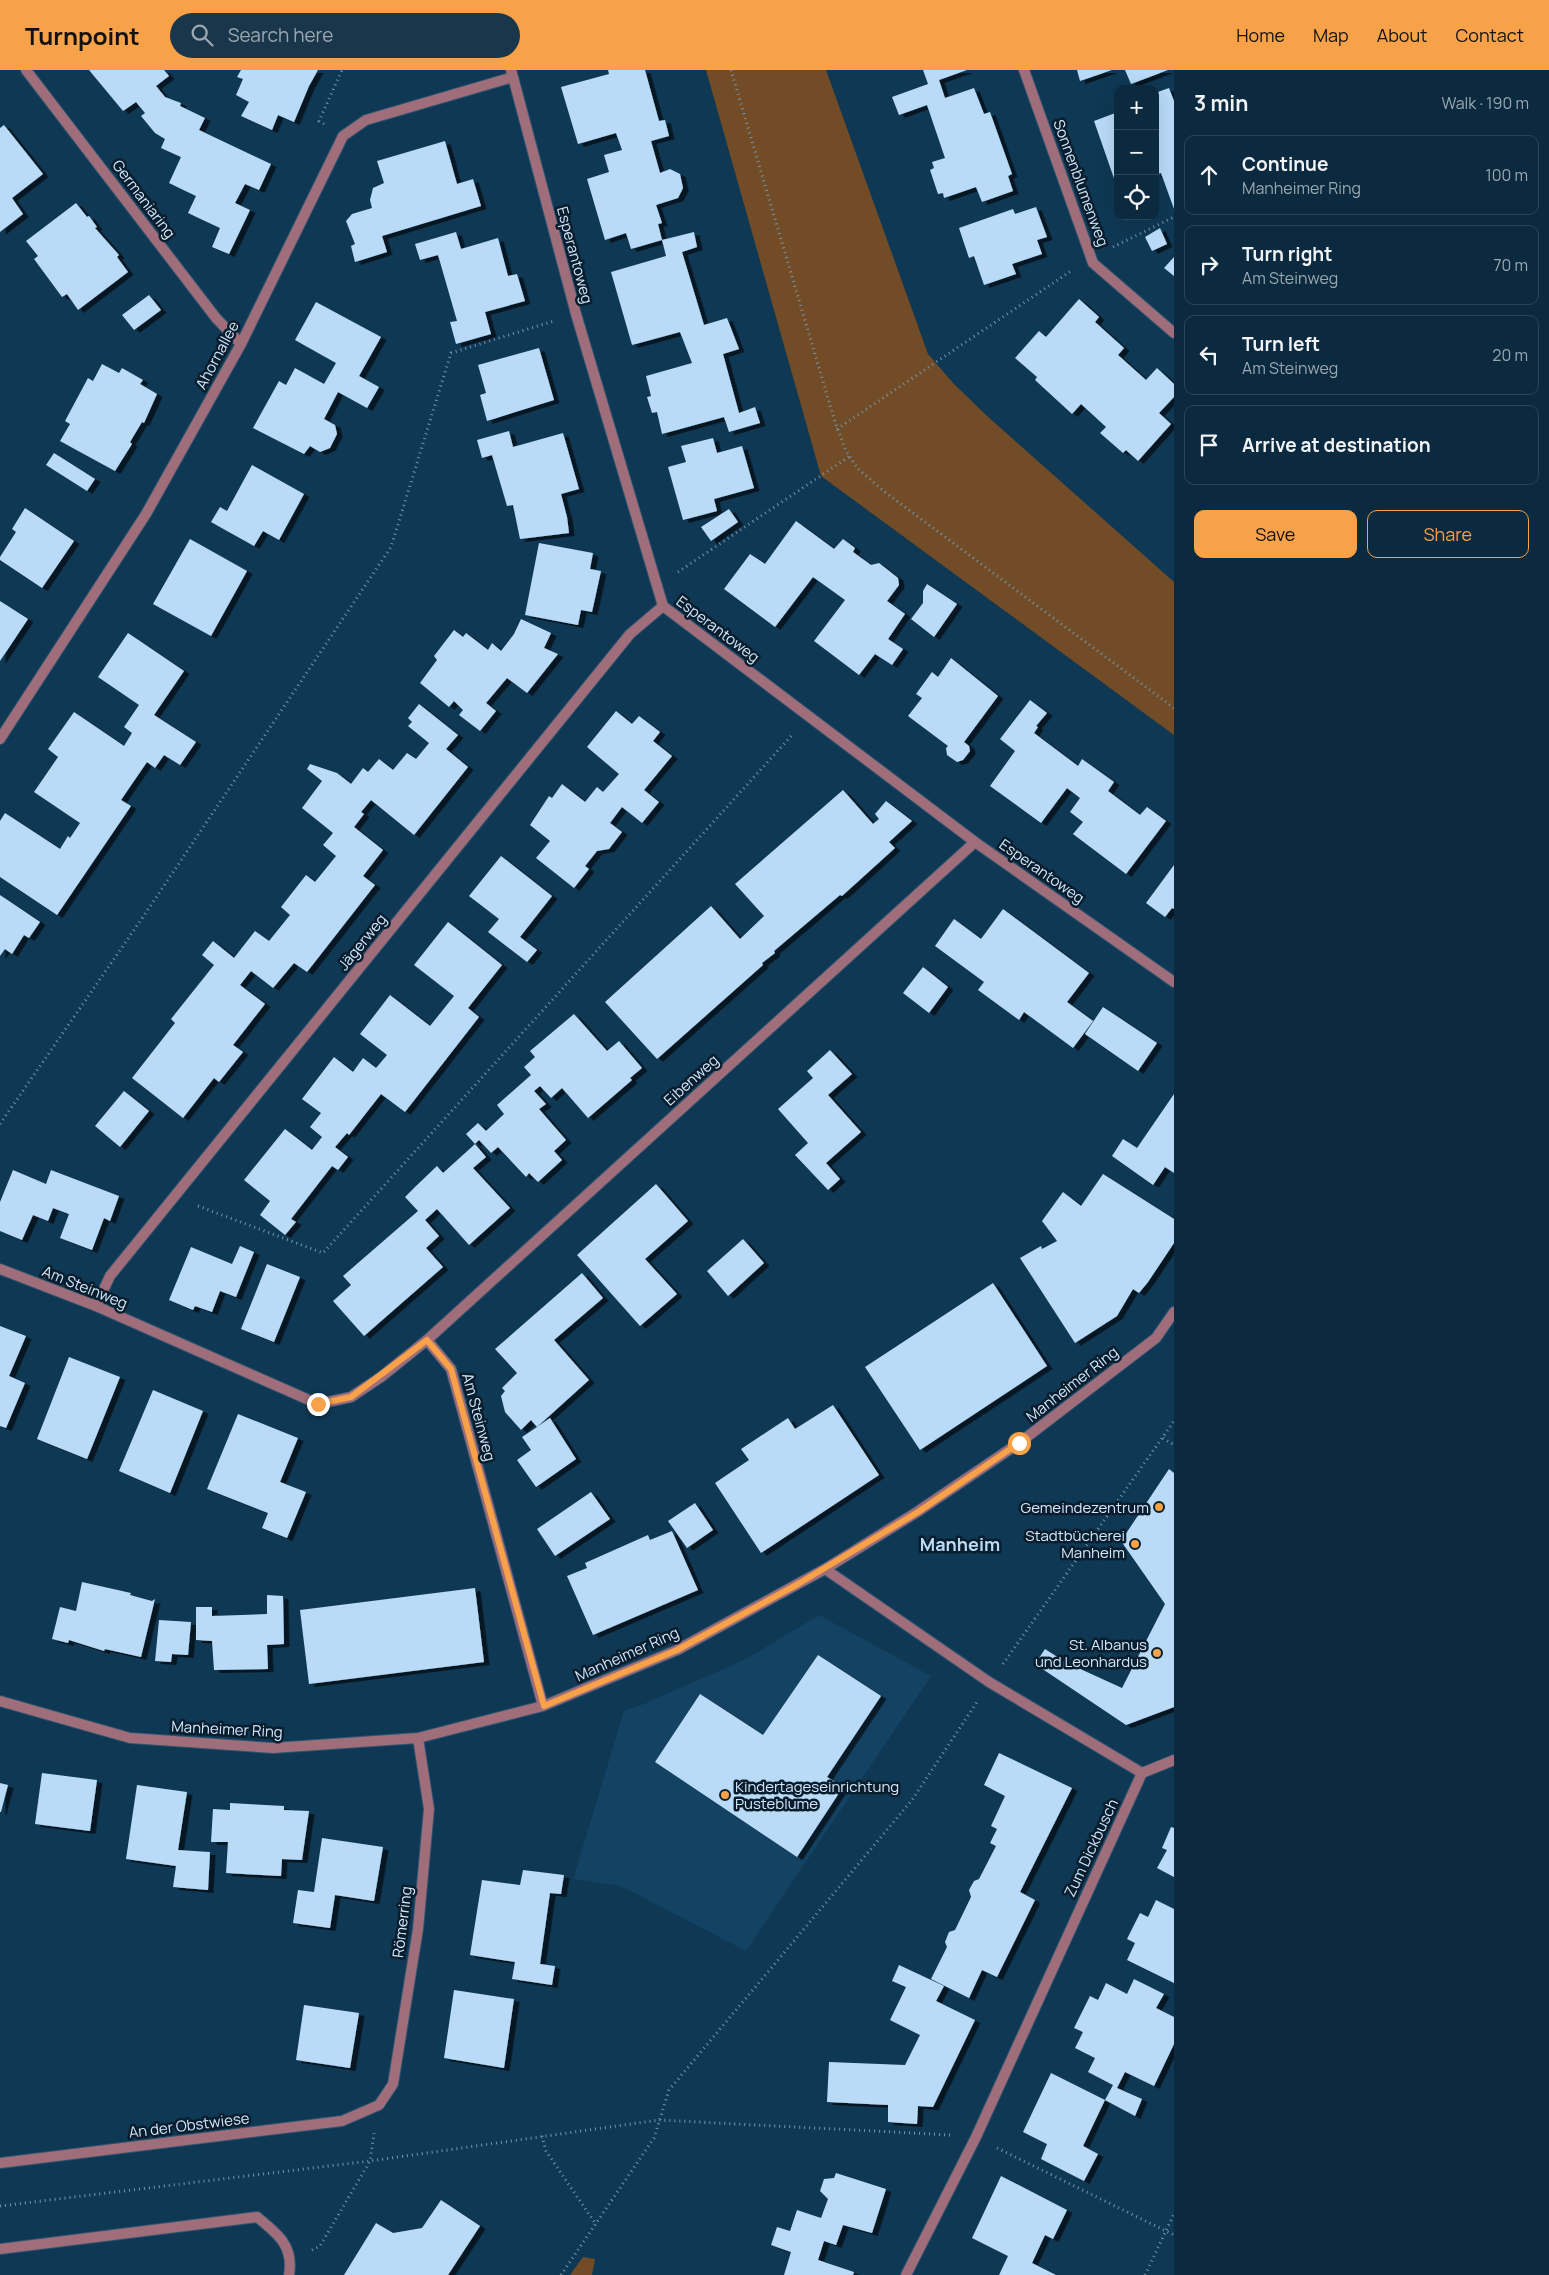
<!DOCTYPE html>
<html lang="en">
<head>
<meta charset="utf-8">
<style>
  :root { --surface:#0b2a3f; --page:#19364a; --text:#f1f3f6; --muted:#9aa7b0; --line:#2b4659; --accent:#f7a149 }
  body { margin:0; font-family:Manrope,sans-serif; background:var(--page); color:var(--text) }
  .controls { position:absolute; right:15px; top:15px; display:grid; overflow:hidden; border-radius:10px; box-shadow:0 5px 20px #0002 }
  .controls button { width:45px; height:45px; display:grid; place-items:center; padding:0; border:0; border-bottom:1px solid var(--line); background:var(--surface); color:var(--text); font:25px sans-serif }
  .stop { position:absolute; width:15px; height:15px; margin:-11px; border:4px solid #f7a149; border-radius:50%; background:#fff }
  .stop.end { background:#f7a149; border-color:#fff; box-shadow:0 1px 5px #0008 }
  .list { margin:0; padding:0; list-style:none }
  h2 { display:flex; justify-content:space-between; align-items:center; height:65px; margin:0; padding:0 20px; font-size:21px }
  h2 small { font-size:16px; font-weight:400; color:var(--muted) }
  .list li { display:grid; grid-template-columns:32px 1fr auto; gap:15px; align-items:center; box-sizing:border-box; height:80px; margin:0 10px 10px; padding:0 10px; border:1px solid var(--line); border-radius:10px }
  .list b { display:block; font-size:19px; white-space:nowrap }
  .list p { margin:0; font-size:16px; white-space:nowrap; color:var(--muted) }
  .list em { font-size:16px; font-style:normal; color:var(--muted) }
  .actions { display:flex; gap:10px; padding:15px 20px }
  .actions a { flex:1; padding:11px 0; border:1px solid var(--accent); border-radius:10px; text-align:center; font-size:18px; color:var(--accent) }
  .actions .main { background:var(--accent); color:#111 }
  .icon { flex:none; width:28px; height:28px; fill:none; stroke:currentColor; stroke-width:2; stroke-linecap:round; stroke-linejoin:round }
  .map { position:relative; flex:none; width:1174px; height:2205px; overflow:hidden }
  header { display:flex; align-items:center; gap:30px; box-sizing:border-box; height:70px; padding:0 25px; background:var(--accent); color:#111 }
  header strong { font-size:24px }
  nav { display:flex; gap:28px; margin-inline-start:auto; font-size:18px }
  .search { width:350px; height:45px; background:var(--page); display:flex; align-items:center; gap:12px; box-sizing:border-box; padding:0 18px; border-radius:28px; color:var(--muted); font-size:19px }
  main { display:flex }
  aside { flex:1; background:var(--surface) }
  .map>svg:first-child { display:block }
</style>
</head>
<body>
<header>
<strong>Turnpoint</strong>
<div class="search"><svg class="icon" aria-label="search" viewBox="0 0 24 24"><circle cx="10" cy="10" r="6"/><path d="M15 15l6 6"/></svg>Search here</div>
<nav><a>Home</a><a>Map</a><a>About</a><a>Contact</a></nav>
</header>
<main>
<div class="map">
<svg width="1174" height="2205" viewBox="0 0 1174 2205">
  <defs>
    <filter id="shadow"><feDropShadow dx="5.5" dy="3" stdDeviation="0" flood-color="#0009"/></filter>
  </defs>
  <rect width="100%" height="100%" fill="#0f3854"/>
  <!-- built -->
  <path fill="#134263" d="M819,1545L931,1606L746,1881L621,1816L573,1809L624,1641L644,1634L746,1589Z"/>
  <!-- green -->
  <path fill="#724c26" d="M706,0H826L928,284L953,313L986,345L1174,512V665L821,406Z
    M583,2187L595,2189L592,2205H570Z"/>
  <!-- building -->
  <path fill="#b9dbf7" filter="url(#shadow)" d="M89,0H164L169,6L156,16L165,27L181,33L180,36L205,48L199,60L271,94L259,120L245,114L235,133L250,140L229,184L212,177L220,158L188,143L196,126L169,113L181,87L161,78L165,69L155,63L141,46L145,43L136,32L123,41Z
    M241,0H318L309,16L294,52L278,45L272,60L241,46L249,32L236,25L243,9L237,7Z
    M608,0H645L659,51L665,50L669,66L651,71L660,103L670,99L680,104L683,118L678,128L656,135L662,153L658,154L662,170L694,162L697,177L682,182L704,255L727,248L739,279L723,284L739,343L755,337L760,353L729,362L724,347L662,364L657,342L652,343L647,327L651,326L646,306L692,293L680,262L632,275L611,202L666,186L662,170L631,179L626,163L605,170L587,109L609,102L604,85L622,80L616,63L578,74L561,17L609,4Z
    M923,0H967L939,10L945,28L974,18L984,44L990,42L1012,104L1008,106L1013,121L982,132L976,117L944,128L943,123L938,124L930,100L934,98L932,92L945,88L927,35L899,45L892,27L928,14Z
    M1077,0H1112L1080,11Z
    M1125,0H1168L1131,14Z
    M1169,18L1174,31V139L1161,103L1155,105V23Z
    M1118,42V117H1117L1094,51Z
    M4,55L43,104L12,128L23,144L0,162V58Z
    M445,71L457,114L473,109L481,136L382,166L387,182L355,192L351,176L355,174L346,151L352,144L372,138L370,130L373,118L384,113L377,91Z
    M76,133L87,147L89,146L97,157L95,158L119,185L117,187L128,202L78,240L67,224L62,227L34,189L38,186L26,171Z
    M1036,137L1047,167L1037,170L1042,184L1012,194L1016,204L984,215L974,186L969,188L959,158L1013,139L1015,144Z
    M1160,158L1167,174L1152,181L1145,167Z
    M456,162L461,179L498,168L508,206L517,204L525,231L485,242L491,264L456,274L450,252L457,251L438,185L420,190L415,174Z
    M1174,187V206L1164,198Z
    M149,225L161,240L134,260L122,245Z
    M1079,229L1099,247L1095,252L1124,278L1118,285L1146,310L1157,298L1174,314V327L1159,343L1171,354L1138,391L1126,380L1123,383L1100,363L1106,357L1081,334L1072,344L1035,310L1037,307L1015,288L1039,261L1046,267Z
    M316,232L381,267L359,306L379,317L367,338L338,322L324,349L335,355L337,364L330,378L320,382L310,376L304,384L253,358L279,311L286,315L295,298L324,314L336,293L295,270Z
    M539,278L554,330L487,351L480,325L486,323L478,295Z
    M102,294L119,303L122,298L143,310L140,314L157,324L144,353L142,352L130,372L132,374L115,401L60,371L70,354L65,351L88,308L93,311Z
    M509,361L513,377L563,363L579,419L561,424L567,447L569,463L520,469L513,435L507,436L492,385L482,388L477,370Z
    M713,368L717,383L742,376L754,418L714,429L717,441L683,450L668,397L686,392L681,376Z
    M54,383L95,409L87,421L46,395Z
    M252,395L304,424L279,470L263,461L254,476L211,452L220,437L227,441Z
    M25,438L74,471L42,518L0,490V487L16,462L12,459Z
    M729,439L738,452L711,471L701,457Z
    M796,451L834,479L843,469L855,478L853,482L871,495L879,493L898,508L899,515L887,531L905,544L888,569L903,579L892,595L875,584L859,605L814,571L845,530L813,507L775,557L724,519L750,484L765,494Z
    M190,469L247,501L211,566L153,534Z
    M539,473L593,483L590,499L601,501L592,542L581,540L578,555L525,545Z
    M927,514L957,534L934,567L911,549L923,533V521Z
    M0,531L28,549L0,591Z
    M521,549L551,563L544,578L558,584L527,623L507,608L486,633L496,641L480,661L459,645L463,640L454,631L449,637L420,613L437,590L434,586L454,560L463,567L466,563L488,580L492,573L501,581L514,564Z
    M128,563L184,601L154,645L196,672L180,695L164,685L155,698L147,692L121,730L131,736L57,845L0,807V751L5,743L60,779L68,766L70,768L80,753L34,722L58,687L48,679L74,642L124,676L132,663L124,657L139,635L98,607Z
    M951,588L998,626L964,672L969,676L970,681L963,690L957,692L947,685L946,678L948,676L908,646L922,628L916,624L932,602L938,607Z
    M1030,630L1047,643L1036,656L1038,657L1034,663L1078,696L1082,689L1114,712L1108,721L1140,745L1147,737L1166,751L1126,804L1073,764L1083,752L1070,742L1080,728L1067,718L1041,753L990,716L1015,681L1000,669Z
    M419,634L458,665L446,679L468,697L414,765L371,730L361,742L364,744L354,757L383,780L363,806L375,815L307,902L294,893L273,918L251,901L240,915L265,934L233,975L243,982L219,1012L214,1008L183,1048L132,1008L175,953L171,949L214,895L202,885L213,871L234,888L255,861L269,871L290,845L281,837L306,805L315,812L336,786L323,775L333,763L302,738L322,711L307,699L310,694L337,703L351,714L363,698L368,702L379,689L393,700L407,683L416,689L429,673L408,656L412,652L408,648Z
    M616,641L632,654L639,646L660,662L653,671L672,686L644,720L659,732L642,753L622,737L610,753L622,762L609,779L597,781L585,796L589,799L574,818L536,788L550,771L530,755L549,726L552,728L562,714L585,732L597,717L603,722L619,704L587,677Z
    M843,720L873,754L879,749L875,744L886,731L912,751L889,772L895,778L842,826L840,825L774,881L775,883L762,893L763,895L657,989L605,932L711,836L740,869L764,846L735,814Z
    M501,786L552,826L520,867L537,880L527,892L488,862L499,849L469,826Z
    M1174,795V839L1172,838L1165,847L1146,833Z
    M0,825L40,852L29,868L24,865L12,884L5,879L0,886Z
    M1003,839L1089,903L1067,932L1093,951L1073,978L1024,942L1019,950L978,920L984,912L935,876L954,849L981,869Z
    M448,852L502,895L468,938L479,947L405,1042L381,1024L349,1065L347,1063L335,1077L348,1087L338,1100L332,1096L291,1149L296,1152L285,1165L260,1145L270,1131L244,1110L285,1059L312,1080L322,1067L310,1057L321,1043L302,1029L334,987L353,1002L363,988L376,998L387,985L360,964L390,925L430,956L454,926L414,895Z
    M923,897L948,917L929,943L903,923Z
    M1103,937L1157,973L1138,1001L1085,964Z
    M574,944L607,981L619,971L642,998L630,1008L632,1010L588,1048L562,1018L551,1028L540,1016L534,1021L546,1034L539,1039L566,1070L554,1081L562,1090L538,1112L529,1103L526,1107L498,1077L491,1083L479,1070L475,1074L466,1064L478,1053L486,1061L504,1044L497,1035L531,1005L524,997L535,987L530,981Z
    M830,980L852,1004L828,1025L861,1062L826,1093L840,1109L828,1120L795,1085L808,1073L778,1039L813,1008L807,1001Z
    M124,1021L149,1041L120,1077L95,1056Z
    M1174,1024V1103L1165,1097L1153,1115L1112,1086L1123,1069L1137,1078Z
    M475,1074L486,1087L473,1098L510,1138L469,1175L437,1139L425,1150L439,1166L426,1178L443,1197L364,1266L333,1231L351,1215L343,1206L418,1141L405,1127L416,1116L437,1096L443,1103Z
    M13,1100L46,1114L51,1100L119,1126L110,1151L104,1148L92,1180L60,1168L69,1144L53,1138L48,1151L33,1145L22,1170L0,1161V1132Z
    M1103,1104L1174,1149V1173L1148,1212L1139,1223L1133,1219L1117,1246L1075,1273L1020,1188L1041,1176L1042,1179L1057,1171L1042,1151L1063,1122L1081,1136Z
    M656,1114L688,1151L645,1189L677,1224L640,1256L577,1185Z
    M743,1169L764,1193L728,1226L707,1201Z
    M240,1176L254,1182L236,1227L220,1221L212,1242L195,1236L193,1240L169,1230L191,1177L232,1194Z
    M267,1194L300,1207L274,1272L241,1259Z
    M582,1203L603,1228L554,1270L589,1310L537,1357L550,1348L576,1389L536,1417L517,1390L531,1380L522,1367L537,1357L531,1350L521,1360L505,1342L501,1326L505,1321L502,1318L517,1303L495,1279Z
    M993,1213L1047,1296L920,1380L865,1297Z
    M0,1256L26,1266L9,1306L25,1313L6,1358L0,1356Z
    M69,1287L120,1307L87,1389L37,1369Z
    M153,1320L203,1341L170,1423L119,1401Z
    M833,1335L879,1405L761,1483L715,1413L749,1390L741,1379L788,1348L795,1359Z
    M238,1344L298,1368L280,1412L306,1422L287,1468L262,1458L268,1443L207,1419Z
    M1169,1399L1174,1403V1637L1126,1655L1035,1594L1045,1579L1065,1592L1122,1618L1165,1534L1121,1471Z
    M591,1422L610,1449L555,1486L537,1459Z
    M695,1433L713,1460L687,1478L668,1451Z
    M672,1461L698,1520L593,1565L567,1506L587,1498L585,1493L648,1465L650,1470Z
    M82,1512L131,1523L130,1525L152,1531L155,1529L141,1587L105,1579L104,1581L69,1570L68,1573L52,1569L60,1537L76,1541Z
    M475,1518L484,1592L309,1614L300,1540Z
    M267,1525L283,1526L284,1574L267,1575L268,1599L214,1600L212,1571L196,1570V1537H212V1546L267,1544Z
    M159,1550L191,1552L188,1585L172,1584L171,1592L155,1591Z
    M818,1585L881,1626L827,1707L843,1717L797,1787L655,1692L700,1624L763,1665Z
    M999,1683L1072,1718L1020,1822L1035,1830L997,1907L982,1900L969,1928L931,1909L947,1877L945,1872L949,1862L955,1860L971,1827L969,1820L974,1811L979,1809L996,1776L990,1773L997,1759L991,1756L1005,1726L984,1715Z
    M42,1703L97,1710L90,1761L35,1754Z
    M0,1713L8,1715L1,1742H0Z
    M137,1715L187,1722L178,1780L210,1782L208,1820L173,1817L176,1796L126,1789Z
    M230,1733L284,1736V1740L309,1741L302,1790L282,1789L281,1806L226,1803L228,1772H211L213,1739L230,1740Z
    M1171,1757L1174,1758V1807L1157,1798L1167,1780L1162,1778Z
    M322,1768L383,1777L374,1831L335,1825L330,1858L293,1853L298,1820L314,1822Z
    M523,1800L564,1805L561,1824L550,1823L540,1894L555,1896L552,1915L512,1909L515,1892L470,1885L482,1810L520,1815Z
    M1156,1830L1174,1839V1913L1127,1890L1135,1873L1127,1869L1140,1843L1148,1847Z
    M899,1895L944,1916L936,1931L975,1950L933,2037L918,2036L917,2054L888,2052V2035L827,2032L829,1992L905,1995L920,1965L890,1950L906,1917L892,1911Z
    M1134,1909L1164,1924L1156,1938L1174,1947V1974L1154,2016L1125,2002L1117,2018L1142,2029L1135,2046L1105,2030L1083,2076L1098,2084L1084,2111L1041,2089L1047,2074L1023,2062L1051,2003L1105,2030L1113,2015L1088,2002L1095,1988L1075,1978L1083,1962L1074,1958L1090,1926L1098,1930L1106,1913L1127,1924Z
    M454,1920L514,1929L504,1998L444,1988Z
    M304,1935L359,1943L350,1998L296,1990Z
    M836,2103L886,2119L872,2163L843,2155L836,2175L824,2171L818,2190L854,2202L853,2205H784L791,2182L771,2175L777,2157L790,2161L797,2140L821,2148L828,2129L820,2121L824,2109L834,2108Z
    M1001,2106L1067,2140L1053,2169L1045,2165L1032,2193L1056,2205H999L1008,2186L972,2168Z
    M441,2130L480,2156L448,2205H344L376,2153L393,2163L422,2158Z"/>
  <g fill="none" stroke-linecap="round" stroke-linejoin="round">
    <!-- street casing -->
    <g stroke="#2e546f" stroke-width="12">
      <path id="street" d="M26,0L216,248L241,274
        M1024,0L1093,193L1174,263
        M513,7L576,244L663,536L975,772L1174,912
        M0,669L146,444L241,274L343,66L366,50L513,7L511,0
        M0,1199L96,1236L318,1334L351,1327L381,1307L427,1270L975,772
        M96,1236L110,1206L630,564L663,536
        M427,1270L451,1299L543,1636
        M825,1499L989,1612L1142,1703L976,2067L906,2205
        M0,1631L130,1668L273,1678L418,1668L543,1636L677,1580L825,1499L917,1442L1019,1373L1156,1268L1174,1242
        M1142,1703L1174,1690
        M0,2093L342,2051L379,2035L393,2014L418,1859L429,1739L418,1668
        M0,2179L257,2147C278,2164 294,2176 289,2205"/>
    </g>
    <!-- path -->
    <path stroke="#7695ab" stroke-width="3" stroke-dasharray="1 4" stroke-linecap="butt" d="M731,0L835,352L846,381L858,399L885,422L1174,638
      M324,54L319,51L342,0
      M1113,177L1174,147
      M837,359L1071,201
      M678,502L850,386
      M0,1054L145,844L391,477L451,283L554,251
      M198,1136L323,1183L793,664
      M1163,1368L1174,1375
      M1003,1594L1174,1351
      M542,2066L546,2081L595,2153
      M997,2078L1174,2165
      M0,2136L370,2091L659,2050L951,2065
      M312,2180L320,2176L370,2091L374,2063
      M561,2205L654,2068L669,2020L912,1730L977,1632
      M1145,2205L1174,2144"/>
    <!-- street -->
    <use href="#street" stroke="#a06d7a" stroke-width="10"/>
  </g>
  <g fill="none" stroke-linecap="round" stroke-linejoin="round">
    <!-- route -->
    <path stroke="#f7a149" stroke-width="6" d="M318,1334L351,1327L427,1270L451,1299L544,1636L677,1580L798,1514L918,1442L1019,1373"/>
  </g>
  <!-- markers -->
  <g fill="#f7a149" stroke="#081e2e" stroke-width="2">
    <circle cx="1159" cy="1437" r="5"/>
    <circle cx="1135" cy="1474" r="5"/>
    <circle cx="1157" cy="1583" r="5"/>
    <circle cx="725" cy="1725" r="5"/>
  </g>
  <g text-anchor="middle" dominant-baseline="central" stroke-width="5" stroke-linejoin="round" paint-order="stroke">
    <!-- street labels -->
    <g font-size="15" fill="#d3e8fa" stroke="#081e2e">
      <text transform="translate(1081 113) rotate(70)">Sonnenblumenweg</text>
      <text transform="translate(144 129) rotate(53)">Germaniaring</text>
      <text transform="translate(575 185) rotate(75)">Esperantoweg</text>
      <text transform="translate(217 285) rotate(-62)">Ahornallee</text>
      <text transform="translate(718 559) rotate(37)">Esperantoweg</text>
      <text transform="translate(1042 801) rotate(35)">Esperantoweg</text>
      <text transform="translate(362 872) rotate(-51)">Jägerweg</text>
      <text transform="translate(691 1010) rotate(-42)">Eibenweg</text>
      <text transform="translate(85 1217) rotate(22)">Am Steinweg</text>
      <text transform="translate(1072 1314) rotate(-38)">Manheimer Ring</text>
      <text transform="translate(479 1347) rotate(75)">Am Steinweg</text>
      <text transform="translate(627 1584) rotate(-24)">Manheimer Ring</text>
      <text transform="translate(227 1659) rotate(3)">Manheimer Ring</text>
      <text transform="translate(1091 1778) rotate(-65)">Zum Dickbusch</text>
      <text transform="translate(402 1852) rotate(-83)">Römerring</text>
      <text transform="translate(189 2055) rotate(-7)">An der Obstwiese</text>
    </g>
    <!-- poi labels -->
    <g font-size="15" fill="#d3e8fa" stroke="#081e2e" text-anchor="end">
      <text x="1149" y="1437">Gemeindezentrum</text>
      <text x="1125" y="1465">Stadtbücherei<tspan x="1125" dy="17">Manheim</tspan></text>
      <text x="1147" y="1574">St. Albanus<tspan x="1147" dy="17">und Leonhardus</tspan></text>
      <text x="735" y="1716" text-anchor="start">Kindertageseinrichtung<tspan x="735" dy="17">Pusteblume</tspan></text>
    </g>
    <!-- quarter labels -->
    <g font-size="18" font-weight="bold" fill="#bbdbf5" stroke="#081e2e">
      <text x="960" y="1474">Manheim</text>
    </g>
  </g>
</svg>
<div class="controls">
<button>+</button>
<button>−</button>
<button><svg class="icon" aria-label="locate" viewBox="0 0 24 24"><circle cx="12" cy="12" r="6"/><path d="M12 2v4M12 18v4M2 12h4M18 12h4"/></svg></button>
</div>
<div class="stop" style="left:1019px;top:1373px"></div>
<div class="stop end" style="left:318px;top:1334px"></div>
</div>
<aside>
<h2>3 min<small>Walk · 190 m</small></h2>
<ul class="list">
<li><svg class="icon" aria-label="ahead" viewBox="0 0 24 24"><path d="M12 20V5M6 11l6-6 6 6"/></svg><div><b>Continue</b><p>Manheimer Ring</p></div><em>100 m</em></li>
<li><svg class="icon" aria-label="right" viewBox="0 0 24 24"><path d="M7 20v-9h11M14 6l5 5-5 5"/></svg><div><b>Turn right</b><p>Am Steinweg</p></div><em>70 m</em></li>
<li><svg class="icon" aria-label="left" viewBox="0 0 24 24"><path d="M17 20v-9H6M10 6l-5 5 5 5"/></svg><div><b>Turn left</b><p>Am Steinweg</p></div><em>20 m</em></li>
<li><svg class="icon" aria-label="arrive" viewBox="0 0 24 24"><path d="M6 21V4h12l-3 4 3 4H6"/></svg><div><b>Arrive at destination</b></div></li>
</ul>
<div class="actions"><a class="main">Save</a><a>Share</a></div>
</aside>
</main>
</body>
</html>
